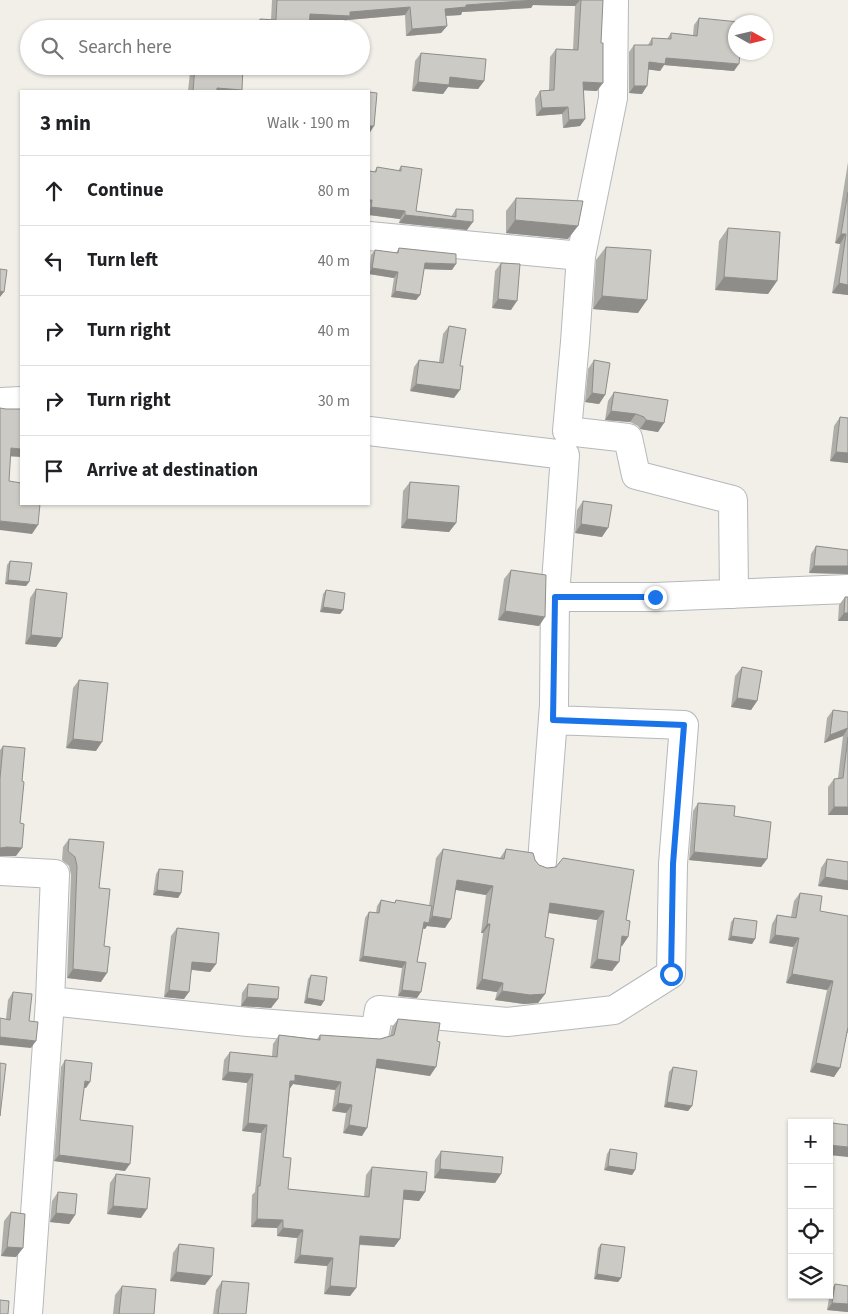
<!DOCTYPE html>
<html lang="en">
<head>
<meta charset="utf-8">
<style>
  :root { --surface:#fff; --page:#f2f2f2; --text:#202124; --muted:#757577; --line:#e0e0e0 }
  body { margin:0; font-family:"Source Sans 3",sans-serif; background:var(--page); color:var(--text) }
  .controls { position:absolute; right:15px; bottom:15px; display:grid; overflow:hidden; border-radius:0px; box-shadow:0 1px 4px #0004 }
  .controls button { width:45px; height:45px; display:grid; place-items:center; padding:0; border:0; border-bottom:1px solid var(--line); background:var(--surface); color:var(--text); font:25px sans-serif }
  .compass { position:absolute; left:728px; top:15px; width:45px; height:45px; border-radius:50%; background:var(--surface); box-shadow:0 1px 4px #0004; rotate:98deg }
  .stop { position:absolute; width:15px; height:15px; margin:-11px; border:4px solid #1a73e8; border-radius:50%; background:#fff }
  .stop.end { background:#1a73e8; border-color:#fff; box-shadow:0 1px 5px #0008 }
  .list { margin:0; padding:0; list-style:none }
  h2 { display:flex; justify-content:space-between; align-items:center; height:65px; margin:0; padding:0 20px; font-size:21px }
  h2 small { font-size:16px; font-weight:400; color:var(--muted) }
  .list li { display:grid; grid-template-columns:32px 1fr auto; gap:15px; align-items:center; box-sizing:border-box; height:70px; padding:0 20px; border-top:1px solid var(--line) }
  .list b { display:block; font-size:19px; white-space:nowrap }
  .list em { font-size:16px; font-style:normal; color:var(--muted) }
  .icon { flex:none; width:28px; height:28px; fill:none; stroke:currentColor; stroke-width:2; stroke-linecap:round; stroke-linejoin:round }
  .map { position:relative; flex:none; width:848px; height:1314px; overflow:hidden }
  .search { position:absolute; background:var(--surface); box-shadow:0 1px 4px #0004; left:20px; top:20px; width:350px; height:55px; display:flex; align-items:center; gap:12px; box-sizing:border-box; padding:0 18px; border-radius:28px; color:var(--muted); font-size:19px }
  .panel { position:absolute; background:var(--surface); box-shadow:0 1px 4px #0004; left:20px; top:90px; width:350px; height:415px; border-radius:0px }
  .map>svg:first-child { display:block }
</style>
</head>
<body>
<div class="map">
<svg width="848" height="1314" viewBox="0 0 848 1314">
  <rect width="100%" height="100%" fill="#f1efe8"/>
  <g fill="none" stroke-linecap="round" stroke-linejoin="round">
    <!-- minor casing -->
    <g stroke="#b5b8bc" stroke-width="30">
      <path id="minor" d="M369,236L581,256L575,342L567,431L628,438L636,475L733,500L734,594
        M581,256L613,98L614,0
        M0,402L21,401
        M369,431L565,455L555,597H655L848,589
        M542,862L554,705L555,597
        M0,871L55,874L50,1001
        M28,1314L50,1001L248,1022L375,1032L379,1010L507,1022L614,1010L671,974L673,864L684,725L553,720"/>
    </g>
    <!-- minor -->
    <use href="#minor" stroke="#fff" stroke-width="28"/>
  </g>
  <!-- wall -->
  <path fill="#afaea9" d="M272,0H603L597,91L583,90L585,119L580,126L563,128L562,114L536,116L535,99L540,91L549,90L550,57L556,49L573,50L575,6L533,5L531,8L462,12L461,15L446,16L447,26L441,33L406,36L405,15L347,20L344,23L309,22V29H255V26L260,19L271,20Z
    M699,18L734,71L664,65L660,71L648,69L642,94L629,93V52L634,45H648L652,38L667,39L671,33L693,35L694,25Z
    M421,53L484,81L478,89L448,87L443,94L412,91L415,61Z
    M194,66H243L241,91H188L190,72Z
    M848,162V295L832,293L840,244L835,243Z
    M401,166L416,211L451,217L456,209L467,230L399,223L400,219L369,215V171L374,172L377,167L398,171Z
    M516,198L568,239L506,233V211Z
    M728,228L777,281L768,294L715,290L719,241Z
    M606,247L638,313L593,309L596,260Z
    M399,248L452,270L424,269L420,295L416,300L391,297L394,278L369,274L371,255L375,250L396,253Z
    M501,263L511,310L492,308L495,271Z
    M449,326L454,398L410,391L414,367L419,360L439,362L443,334Z
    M594,360L605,395L599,404L585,402L588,369Z
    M614,392L668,400L658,432L640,429L638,426L630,422L605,420L608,401Z
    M840,417L848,418V463L830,461L834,426Z
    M410,482L456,523L449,532L401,528L403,491Z
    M583,501L602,537L575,533L577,510Z
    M816,546L848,550V574L809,573L811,554Z
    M10,561L29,582L26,586L5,584L7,565Z
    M511,570L539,626L498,620L504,579Z
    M36,589L62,638L56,647L25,644L30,598Z
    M326,590L343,610L340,614L320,612L323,594Z
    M845,597H848V621H838L839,605Z
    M742,667L757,701L751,710L731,707L735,676Z
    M79,680L96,751L66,748L73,688Z
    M833,710L848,712V815H828V787L834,779L838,778L843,736L824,743L827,718Z
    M3,746L22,781L16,856H0V750Z
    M698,803L734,816L767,859L761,867L689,860L693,811Z
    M69,839L99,888L101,982L67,978L71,875L69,866L62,860L63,847Z
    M443,849L500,858L506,849L535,860L539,865L626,920L628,937L622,946H621L612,971L590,968L597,920L548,913L545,937V994L538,1003L524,1004L495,1000L497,992L476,989L483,933H481L486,895L456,890L445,928L427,926L425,929L423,928L417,962V998L398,996L402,968L359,961L365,918L369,912L376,913L377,906L381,900L394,903L396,900L429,906L436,858Z
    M827,859L848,862V890L818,886L821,868Z
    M159,869L181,893L178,898L153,895L156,874Z
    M800,893L820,911L848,916V1033H847L834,1077L810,1072L827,990L786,983L793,947L769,943L772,924L777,915L791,917L794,901Z
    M734,918L755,939L752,944L728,940L731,922Z
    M177,928L216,964L210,972L192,970L184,999L164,997L171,936Z
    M311,975L321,1006L304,1003L308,979Z
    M248,984L278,999L271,1008L241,1006L242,993Z
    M13,992L29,1021L31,1048L6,1019L8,1000Z
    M398,1019L430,1076L376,1068L362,1136L343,1133L346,1113L332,1111L335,1090L293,1084L290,1088L283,1157L288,1189L364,1197L366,1175L372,1167L425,1192L419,1201L403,1199L400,1239L394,1247L359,1245L356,1288L350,1296L324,1294L327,1266L294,1263L297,1238L277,1236V1228L251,1227L252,1195L255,1192L261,1133L242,1131L247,1083L222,1080L224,1060L230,1052L272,1056L273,1044L279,1035L317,1039L320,1035L380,1039L390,1036L392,1027Z
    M65,1060L86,1088H84L80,1120L125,1171L54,1161L61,1067Z
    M673,1067L692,1106L688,1111L664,1107L669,1072Z
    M610,1149L635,1170L632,1175L604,1170L607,1154Z
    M441,1151L501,1174L495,1183L434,1178L435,1160Z
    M116,1174L141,1218L107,1214L110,1183Z
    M58,1192L75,1215L69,1224L50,1222L52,1201Z
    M11,1212L23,1248L16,1257L1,1256L4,1221Z
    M179,1244L205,1285L170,1281L173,1253Z
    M601,1244L621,1278L618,1282L594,1279L598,1248Z
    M222,1281L246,1314H213L216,1290Z
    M835,1284L848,1286V1312L827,1310L830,1292Z
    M122,1286L154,1314H113L115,1295Z"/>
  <!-- shaded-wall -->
  <path fill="#8f8d8a" d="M534,0H580L575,6L533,5L531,8L462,12L461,15L440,16L445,9L466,5Z
    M410,7L405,15L347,20L344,23L304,22L310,14L350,12Z
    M447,26L441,33L406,36L412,29Z
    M666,58L739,64L734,71L664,65L660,71L644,69L649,62Z
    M450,77L484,81L478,89L448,87L443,94L412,91L418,82Z
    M583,82L603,83L597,91L577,90Z
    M634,86H647L642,94L629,93Z
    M217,88L242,90L241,91H215Z
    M568,107L562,114L536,116L542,108Z
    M585,119L580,126L563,128L569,120Z
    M369,126H374L369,134Z
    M369,200H372L369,205Z
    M371,207L405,211L400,219L369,215V211Z
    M405,215L473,222L467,230L399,223Z
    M515,220L578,226L568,239L506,233Z
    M841,234H846L840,244L835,243Z
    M425,263L456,264L452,270L421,269Z
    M372,268L398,272L394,278L369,274Z
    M724,277L777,281L768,294L715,290Z
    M839,283L848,285V295L832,293Z
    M0,291L4,292L0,297Z
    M395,291L420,295L416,300L391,297Z
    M602,296L647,300L638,313L593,309Z
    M498,299L517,301L511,310L492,308Z
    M416,384L460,390L454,398L410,391Z
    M592,393L605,395L599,404L585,402Z
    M611,411L636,414L630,422L605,420Z
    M646,420L664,423L658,432L640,429Z
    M11,448L21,449V457L5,456Z
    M836,452L848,453V463L830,461Z
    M407,519L456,523L449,532L401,528Z
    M0,521L38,525L32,534L0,530Z
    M581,524L608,528L602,537L575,533Z
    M814,566H848V574L809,573Z
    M8,580L29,582L26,586L5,584Z
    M323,607L343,610L340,614L320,612Z
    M505,611L545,617L539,626L498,620Z
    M844,613H848V621H838Z
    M31,635L62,638L56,647L25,644Z
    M737,698L757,701L751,710L731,707Z
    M848,728L843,736L824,743L830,735Z
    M73,739L102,742L96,751L66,748Z
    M834,807H848V815H828Z
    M7,847L22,848L16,856H0V848Z
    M694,852L767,859L761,867L689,860Z
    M825,877L848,881V890L818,886Z
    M457,880L493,886L486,895L451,889Z
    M157,890L181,893L178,898L153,895Z
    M550,903L604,911L597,920L543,912Z
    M432,916L451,919L445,928L427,926L425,929L420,928L424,922L428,923Z
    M487,924H490L483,933H481Z
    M775,935L799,938L793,947L769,943Z
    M622,936L628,937L622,946H616Z
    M731,936L755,939L752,944L728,940Z
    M363,956L406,962L402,968L359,961Z
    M597,959L619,962L612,971L590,968Z
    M192,962L216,964L210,972L187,969Z
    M73,969L107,973L101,982L67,978Z
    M792,974L833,981L827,990L786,983Z
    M482,979L503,983L497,992L476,989Z
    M169,990L189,992L184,999L164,997Z
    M402,990L421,992L417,998L398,996Z
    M502,991L545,994L538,1003L524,1004L495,1000Z
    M247,997L278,999L271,1008L241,1006Z
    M307,998L324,1001L321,1006L304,1003Z
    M0,1037L36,1041L31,1048L0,1045Z
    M377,1059L436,1067L430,1076L371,1067Z
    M816,1063L840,1068L834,1077L810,1072Z
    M228,1072L253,1074L247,1083L222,1080Z
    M295,1075L341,1082L335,1090L293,1084L289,1090L285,1089Z
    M85,1081L90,1082L86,1088L80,1087Z
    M667,1102L692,1106L688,1111L664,1107Z
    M338,1103L352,1105L346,1113L332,1111Z
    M248,1123L267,1125L261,1133L242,1131Z
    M349,1125L367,1128L362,1136L343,1133Z
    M829,1145L848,1147V1157L829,1155Z
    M59,1155L130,1164L125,1171L54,1161Z
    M608,1166L635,1170L632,1175L604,1170Z
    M440,1169L501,1174L495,1183L434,1178Z
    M404,1190L425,1192L419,1201L398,1199Z
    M113,1206L147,1209L141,1218L107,1214Z
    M56,1213L75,1215L69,1224L50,1222Z
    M257,1219L283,1220L277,1228L251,1227Z
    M283,1228L303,1230L297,1238L277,1236Z
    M360,1236L400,1239L394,1247L354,1244Z
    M7,1247L23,1248L16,1257L1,1256Z
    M300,1255L333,1258L327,1266L294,1263Z
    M176,1272L212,1276L205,1285L170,1281Z
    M597,1274L621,1278L618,1282L594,1279Z
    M330,1286L356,1288L350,1296L324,1294Z
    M832,1303L848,1304V1312L827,1310Z"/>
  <!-- building -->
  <path fill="#cccac5" stroke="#8f8d8a" d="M277,0H535L466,5V7L445,9L447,26L412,29L410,7L350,12V16L310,14L309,29H260V19L276,20Z
    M581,0H603L601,43H603V83L583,82L585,119L569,120L568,107L542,108L540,91L554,90L556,49L578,50Z
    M699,18L739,22H736V52H740L739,64L666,58L665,64L649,62L647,86H634V45H652V38L671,39V33L697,36Z
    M421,53L486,59L484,81L450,77L449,85L418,82Z
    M195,66H243L242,90L217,88V91H193Z
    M369,92L377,93L374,126H369Z
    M401,166L422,169L416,211L456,217V209L473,210V222L405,215V211L371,207L372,200H369V171L376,172L377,167L401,171Z
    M848,192V285L839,283L846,234H841Z
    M516,198L583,201L578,226L515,220Z
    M728,228L780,232L777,281L724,277Z
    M606,247L651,250L647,300L602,296Z
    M399,248L456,254V264L425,263L420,295L395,291L398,272L372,268L375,250L398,253Z
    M501,263L520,264L517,301L498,299Z
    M0,269L7,270L4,292L0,291Z
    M449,326L466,329L460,366H463L460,390L416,384L419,360L443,363Z
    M594,360L610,363L605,395L592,393Z
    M614,392L668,400L664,423L646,420L644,417L636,414L611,411Z
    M0,408L6,409H21V449L11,448L9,481L21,483V504H40L38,525L0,521Z
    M840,417L848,418V453L836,452Z
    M410,482L459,486L456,523L407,519Z
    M583,501L612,505L608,528L581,524Z
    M816,546L848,550V566H814Z
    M10,561L32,563L29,582L8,580Z
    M511,570L546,575L545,617L505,611Z
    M36,589L67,593L62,638L31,635Z
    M326,590L345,593L343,610L323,607Z
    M845,597H848V613H844Z
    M742,667L762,671L757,701L737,698Z
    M79,680L108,683L102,742L73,739Z
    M833,710L848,712V728L830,735Z
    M848,737V807H834V779L843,778Z
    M3,746L25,748L22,781L24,782L20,823L24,824L22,848L7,847L0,848V778Z
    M698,803L735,806L734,816L771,822L767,859L694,852Z
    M69,839L104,842L99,888L110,889L104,946L110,947L107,973L73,969L77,866L75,857L68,851Z
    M443,849L504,859L506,849L533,853L535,860L539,865L547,868L556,867L563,858L634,870L626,920L630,921L628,937L622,936L619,962L597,959L604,911L550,903L545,937L554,939L545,994L530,995L502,991L503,983L482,979L490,924H487L493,886L457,880L451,919L432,916Z
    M827,859L848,862V881L825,877Z
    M159,869L183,871L181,893L157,890Z
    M800,893L822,896L820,911L848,916V1027L840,1068L816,1063L833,981L792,974L799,938L775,935L777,915L796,918Z
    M381,900L395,903L396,900L432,906L429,923L424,922L417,962L426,963L421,992L402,990L406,962L363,956L369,912L379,913Z
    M734,918L757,921L755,939L731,936Z
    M177,928L219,933L216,964L192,962L189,992L169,990Z
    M311,975L327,977L324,1001L307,998Z
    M248,984L279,987L278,999L247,997Z
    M13,992L32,994L29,1021L38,1022L36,1041L0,1037V1018L10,1020Z
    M398,1019L440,1023L437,1041L440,1042L436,1067L377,1059L367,1128L349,1125L352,1105L338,1103L341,1082L295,1075V1081H290L283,1157L291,1158L288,1189L369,1197L372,1167L427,1172L425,1192L404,1190L400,1239L360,1236L356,1288L330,1286L333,1258L300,1255L303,1230L283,1228V1220L257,1219L258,1186H260L267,1125L248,1123L253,1074L228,1072L230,1052L277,1057L279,1035L320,1040V1035L380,1039L394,1035Z
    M65,1060L92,1063L90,1082L85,1081L80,1120L133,1126L130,1164L59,1155Z
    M0,1063L6,1064L0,1116Z
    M673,1067L697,1071L692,1106L667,1102Z
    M816,1121L848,1125V1147L829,1145V1123H815Z
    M610,1149L637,1153L635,1170L608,1166Z
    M441,1151L503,1157L501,1174L440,1169Z
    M116,1174L150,1178L147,1209L113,1206Z
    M58,1192L77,1194L75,1215L56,1213Z
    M11,1212L25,1214L23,1248L7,1247Z
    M179,1244L214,1248L212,1276L176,1272Z
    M601,1244L625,1247L621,1278L597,1274Z
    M222,1281L249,1283L246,1314H218Z
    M835,1284L848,1286V1304L832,1303Z
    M122,1286L156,1289L154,1314H119Z
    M0,1300L9,1301L8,1314H0Z"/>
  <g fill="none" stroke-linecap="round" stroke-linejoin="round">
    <!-- route -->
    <path stroke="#1a73e8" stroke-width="6" d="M655,597H555L553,720L684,725L673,864L671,974"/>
  </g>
</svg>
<div class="controls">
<button>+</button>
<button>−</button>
<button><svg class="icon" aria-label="locate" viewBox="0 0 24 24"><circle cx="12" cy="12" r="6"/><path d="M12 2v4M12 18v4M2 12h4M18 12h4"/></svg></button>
<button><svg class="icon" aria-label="layers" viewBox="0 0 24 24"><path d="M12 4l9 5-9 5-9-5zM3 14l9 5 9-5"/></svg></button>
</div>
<svg class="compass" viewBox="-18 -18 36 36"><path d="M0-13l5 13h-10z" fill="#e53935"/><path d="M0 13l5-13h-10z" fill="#757577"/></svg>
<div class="stop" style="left:671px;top:974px"></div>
<div class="stop end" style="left:655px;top:597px"></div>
<div class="search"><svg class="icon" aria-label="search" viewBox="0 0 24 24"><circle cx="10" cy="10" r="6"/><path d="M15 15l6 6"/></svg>Search here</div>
<section class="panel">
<h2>3 min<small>Walk · 190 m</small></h2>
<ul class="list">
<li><svg class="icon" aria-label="ahead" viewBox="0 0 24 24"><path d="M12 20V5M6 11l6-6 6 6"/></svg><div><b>Continue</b></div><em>80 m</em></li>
<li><svg class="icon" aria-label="left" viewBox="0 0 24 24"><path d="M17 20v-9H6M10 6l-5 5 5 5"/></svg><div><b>Turn left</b></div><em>40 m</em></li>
<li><svg class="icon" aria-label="right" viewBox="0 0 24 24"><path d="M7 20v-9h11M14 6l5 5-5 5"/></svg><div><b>Turn right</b></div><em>40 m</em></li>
<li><svg class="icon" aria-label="right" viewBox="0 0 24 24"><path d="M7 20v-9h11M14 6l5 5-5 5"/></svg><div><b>Turn right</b></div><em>30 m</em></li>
<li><svg class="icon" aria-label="arrive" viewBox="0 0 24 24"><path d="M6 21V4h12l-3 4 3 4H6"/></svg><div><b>Arrive at destination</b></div></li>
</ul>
</section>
</div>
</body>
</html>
